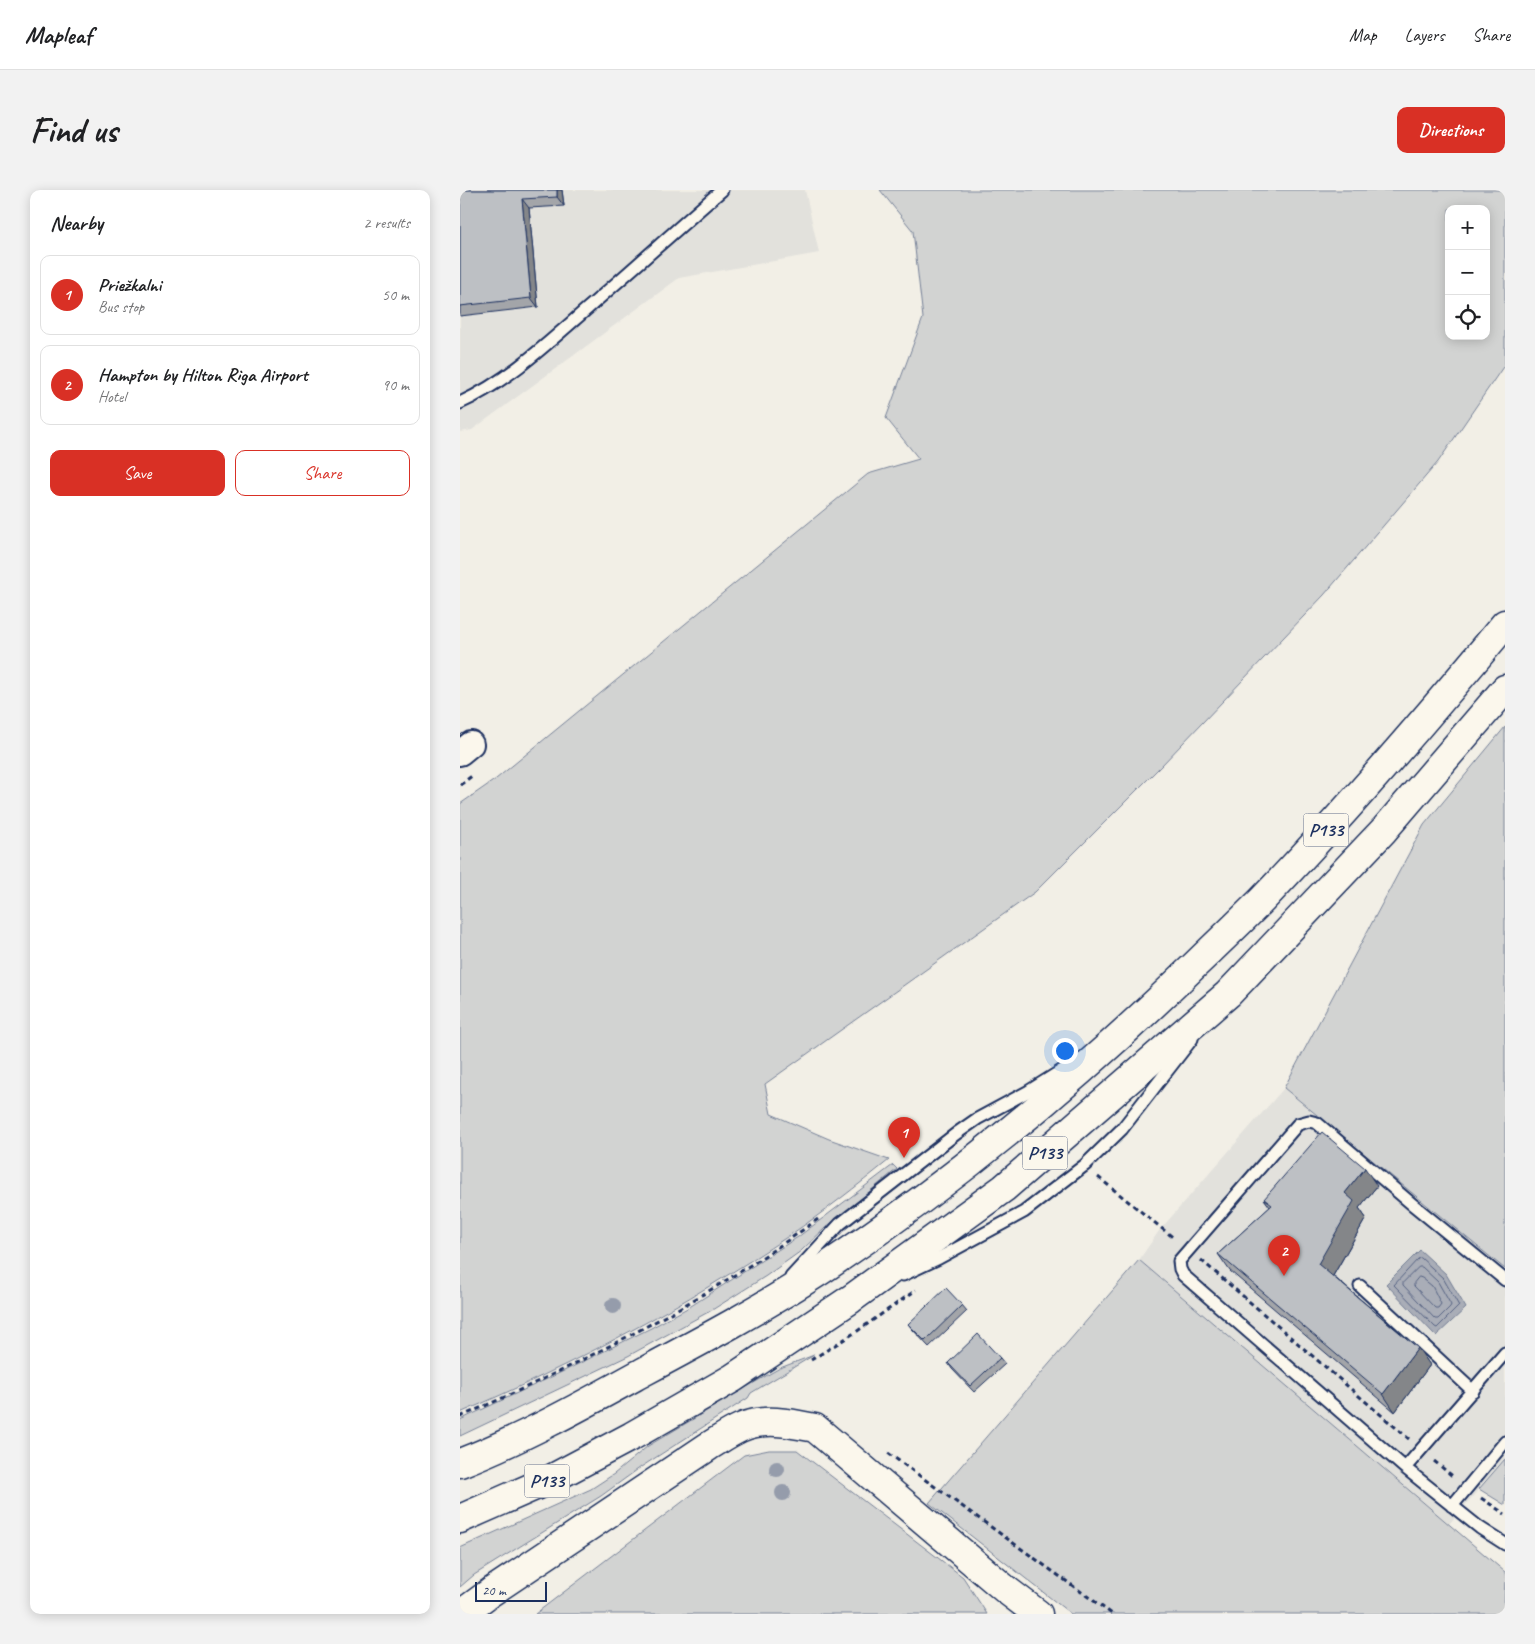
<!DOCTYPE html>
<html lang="en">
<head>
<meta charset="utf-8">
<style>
  :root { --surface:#fff; --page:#f2f2f2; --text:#202124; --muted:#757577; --line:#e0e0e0; --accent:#d93025 }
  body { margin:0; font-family:Caveat,sans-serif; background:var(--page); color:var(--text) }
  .controls { position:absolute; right:15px; top:15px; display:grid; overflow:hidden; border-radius:10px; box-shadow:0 2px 12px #0003 }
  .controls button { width:45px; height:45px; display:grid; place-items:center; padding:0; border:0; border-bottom:1px solid var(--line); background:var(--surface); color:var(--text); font:25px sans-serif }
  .scale { position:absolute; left:15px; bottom:12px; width:72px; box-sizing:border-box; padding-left:5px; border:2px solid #1b2f5e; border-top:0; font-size:14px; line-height:18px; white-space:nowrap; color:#1b2f5e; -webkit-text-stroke:4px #fbf7ec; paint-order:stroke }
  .you { position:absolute; left:604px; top:860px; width:18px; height:18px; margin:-12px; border:4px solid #fff; border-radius:50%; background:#1a73e8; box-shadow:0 0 0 8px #1a73e833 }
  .badge { display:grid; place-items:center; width:32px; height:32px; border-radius:50%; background:var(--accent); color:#fff; font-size:16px; font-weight:700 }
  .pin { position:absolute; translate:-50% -41px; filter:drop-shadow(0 1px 2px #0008) }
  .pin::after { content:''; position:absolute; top:26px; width:18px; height:15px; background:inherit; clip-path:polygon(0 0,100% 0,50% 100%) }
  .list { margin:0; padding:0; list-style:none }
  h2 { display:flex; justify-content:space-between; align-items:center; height:65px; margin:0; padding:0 20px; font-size:21px }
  h2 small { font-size:16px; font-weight:400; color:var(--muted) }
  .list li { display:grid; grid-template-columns:32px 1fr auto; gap:15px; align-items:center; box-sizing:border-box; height:80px; margin:0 10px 10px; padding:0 10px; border:1px solid var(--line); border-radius:10px }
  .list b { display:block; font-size:19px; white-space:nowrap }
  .list p { margin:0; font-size:16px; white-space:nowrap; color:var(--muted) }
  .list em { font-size:16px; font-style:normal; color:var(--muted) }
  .actions { display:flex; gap:10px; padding:15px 20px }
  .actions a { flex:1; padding:11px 0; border:1px solid var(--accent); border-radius:10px; text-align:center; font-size:18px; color:var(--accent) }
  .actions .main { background:var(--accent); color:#fff }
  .icon { flex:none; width:28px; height:28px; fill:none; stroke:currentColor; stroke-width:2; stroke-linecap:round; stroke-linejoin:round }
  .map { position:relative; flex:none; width:1045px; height:1424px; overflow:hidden; border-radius:10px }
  header { display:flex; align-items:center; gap:30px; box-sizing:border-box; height:70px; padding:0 25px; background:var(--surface); border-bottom:1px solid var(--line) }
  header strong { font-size:24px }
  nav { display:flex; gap:28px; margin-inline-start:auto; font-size:18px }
  .intro { display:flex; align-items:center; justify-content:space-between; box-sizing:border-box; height:120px; padding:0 30px }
  h1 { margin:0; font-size:35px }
  .button { padding:12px 22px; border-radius:10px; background:var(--accent); color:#fff; font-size:18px; font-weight:700 }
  main { display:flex; gap:30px; padding:0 30px }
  aside { flex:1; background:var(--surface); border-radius:10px; box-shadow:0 2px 12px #0003 }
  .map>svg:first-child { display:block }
</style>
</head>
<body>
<header>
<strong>Mapleaf</strong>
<nav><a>Map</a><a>Layers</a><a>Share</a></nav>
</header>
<div class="intro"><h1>Find us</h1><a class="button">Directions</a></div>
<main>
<aside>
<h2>Nearby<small>2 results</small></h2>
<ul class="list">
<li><span class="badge">1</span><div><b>Priežkalni</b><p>Bus stop</p></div><em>50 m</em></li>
<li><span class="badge">2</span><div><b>Hampton by Hilton Riga Airport</b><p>Hotel</p></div><em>90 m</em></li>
</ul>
<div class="actions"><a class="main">Save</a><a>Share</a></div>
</aside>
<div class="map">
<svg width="1045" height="1424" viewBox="0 0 1045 1424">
  <rect width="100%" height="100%" fill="#f2efe6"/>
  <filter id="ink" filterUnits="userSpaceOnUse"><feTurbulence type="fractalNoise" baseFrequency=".02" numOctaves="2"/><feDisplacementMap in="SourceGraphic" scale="10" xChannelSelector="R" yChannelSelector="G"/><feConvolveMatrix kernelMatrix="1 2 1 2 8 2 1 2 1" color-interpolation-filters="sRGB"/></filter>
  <g filter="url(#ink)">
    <!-- built -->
    <path fill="#e2e1dc" d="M102,0H345L359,63L219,88L12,240L0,242V126L78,117L69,18Z
      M824,898L1045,1079V1269L989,1334L679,1070L699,1041Z"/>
    <!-- green -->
    <path fill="#d2d3d2" stroke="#768198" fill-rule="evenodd" d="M420,0H1045V174L978,272L864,405L702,575L575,702L305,894L311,924L369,949L429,970C397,996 364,1022 330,1045C226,1115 114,1174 0,1223V614L36,589L408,284L459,269L426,228L463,128L453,41ZM989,19H1026V146H989Z
      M1045,537V1079L824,898L964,635Z
      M433,975L437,979L365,1038L341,1061L306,1086L252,1120L168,1166L0,1246V1230L106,1180L191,1138L231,1116L338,1047Z
      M679,1070L1045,1382L1044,1424H611L469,1313Z
      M354,1165L291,1203L288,1208L181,1277L141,1306L14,1385L0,1397V1358L131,1299L154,1284L188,1256L290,1195L320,1178Z
      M309,1260H337L503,1387L527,1424H75L284,1265Z
      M1045,1269V1315L1019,1299Z"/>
    <!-- water -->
    <path fill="#a9adb7" stroke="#707b93" d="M960,1060L986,1084L1006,1118L976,1146L926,1094Z"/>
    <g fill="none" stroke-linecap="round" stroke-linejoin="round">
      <!-- shore -->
      <path stroke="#546182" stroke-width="1" d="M961,1068L983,1088L999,1116L977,1138L975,1137L934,1095L958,1069Z
        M959,1077H962L978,1092L991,1115L990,1117L978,1129H975L943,1095V1093Z
        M959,1087L962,1088L972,1096L981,1114L978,1118H975L954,1096V1093Z"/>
      <!-- lane casing -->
      <g stroke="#1b2f5e" stroke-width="15">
        <path id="lane" d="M0,213C48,191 88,153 128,118C173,79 217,39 262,0
          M443,1085L479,1068L564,1022L625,975L662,939L732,849
          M331,1087L380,1034L497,943L517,929L569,901L609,876
          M900,1096L1013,1201
          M1045,1163L945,1278L1020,1338L1045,1354
          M945,1278L723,1085L720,1079L719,1071L838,934L849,931L857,933L952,1014L1045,1090
          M992,1316L1045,1252"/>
      </g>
      <!-- street casing -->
      <g stroke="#1b2f5e" stroke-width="28">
        <path id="street" d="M0,563L11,554"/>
      </g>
      <!-- secondary casing -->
      <g stroke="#1b2f5e" stroke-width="31">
        <path id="secondary" d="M1,1424L31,1402L249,1256C259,1250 269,1243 280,1238C304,1227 331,1233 355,1238L545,1399L578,1424"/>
      </g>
      <!-- primary casing -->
      <g stroke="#1b2f5e" stroke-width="31">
        <path id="primary" d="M0,1273C64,1248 123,1215 183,1182C243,1150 303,1118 360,1081C494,992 619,888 734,776C757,754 780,732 802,710C887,621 967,528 1045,434
          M0,1329L91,1289L172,1246L273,1188L391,1109L544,998L768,804L924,640L1045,499"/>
      </g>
      <!-- path -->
      <path stroke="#1b2f5e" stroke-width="3" stroke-dasharray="5 4" stroke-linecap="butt" d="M0,595L13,585
        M638,987L715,1049
        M741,1070L949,1249
        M351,1170L396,1142L456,1100
        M0,1227C125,1172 248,1109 358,1029
        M428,1263L652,1424
        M974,1271L995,1288
        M1021,1308L1045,1324"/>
      <!-- lane -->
      <use href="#lane" stroke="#fbf7ec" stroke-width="11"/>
      <!-- street -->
      <use href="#street" stroke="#fbf7ec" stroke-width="24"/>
      <!-- secondary -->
      <use href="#secondary" stroke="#fbf7ec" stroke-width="28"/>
      <!-- primary -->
      <use href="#primary" stroke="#fbf7ec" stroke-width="28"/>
    </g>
    <!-- trees -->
    <g fill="#959cab">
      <circle cx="153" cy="1116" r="8"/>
      <circle cx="317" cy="1279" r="8"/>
      <circle cx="323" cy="1303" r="8"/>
    </g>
    <!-- wall -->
    <path fill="#a3a5a9" stroke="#1b2f5e" d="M0,0H102L104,16L69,18L78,117L0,126Z
      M917,996L899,1018L906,1028L873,1086L958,1158L970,1175L935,1222L770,1081L758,1064L810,1017L804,1009Z
      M502,1115L507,1121L469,1157L453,1140L448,1134Z
      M540,1168L545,1174L514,1202L492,1179L488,1173Z"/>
    <!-- shaded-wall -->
    <path fill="#848689" stroke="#1b2f5e" d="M97,0H102L104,16L97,7Z
      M62,9L69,18L78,117L71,108Z
      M905,978L917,996L899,1018L906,1028L870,1091L858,1074L885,1003Z
      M958,1158L970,1175L935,1222L923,1204Z"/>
    <!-- building -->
    <path fill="#bdc0c4" stroke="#1b2f5e" d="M0,0H97V7L62,9L71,108L0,116Z
      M862,942L905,978L885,1003L894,1011L858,1074L958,1158L923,1204L758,1064L812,1015L804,1009Z
      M486,1098L502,1115L465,1151L448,1134Z
      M518,1144L540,1168L510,1196L488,1173Z"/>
  </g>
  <g text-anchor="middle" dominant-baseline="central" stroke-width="4" stroke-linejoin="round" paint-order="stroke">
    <!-- shield labels -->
    <g fill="#fbf7ec" stroke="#5e6b89" stroke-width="1">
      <rect x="843.5" y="623.5" width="45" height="33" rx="4"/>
      <rect x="562.5" y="946.5" width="45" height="33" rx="4"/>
      <rect x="64.5" y="1274.5" width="45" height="33" rx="4"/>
    </g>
    <g font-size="19" font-weight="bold" fill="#1b2f5e">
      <text x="866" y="640">P133</text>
      <text x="585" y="963">P133</text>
      <text x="87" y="1291">P133</text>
    </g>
  </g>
</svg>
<div class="controls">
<button>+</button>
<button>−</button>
<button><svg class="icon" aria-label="locate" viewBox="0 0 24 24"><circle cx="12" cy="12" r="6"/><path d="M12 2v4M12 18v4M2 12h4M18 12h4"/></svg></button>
</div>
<div class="scale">20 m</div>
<div class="you"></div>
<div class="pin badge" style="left:444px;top:968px">1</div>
<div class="pin badge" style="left:824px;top:1086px">2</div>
</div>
</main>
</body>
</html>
